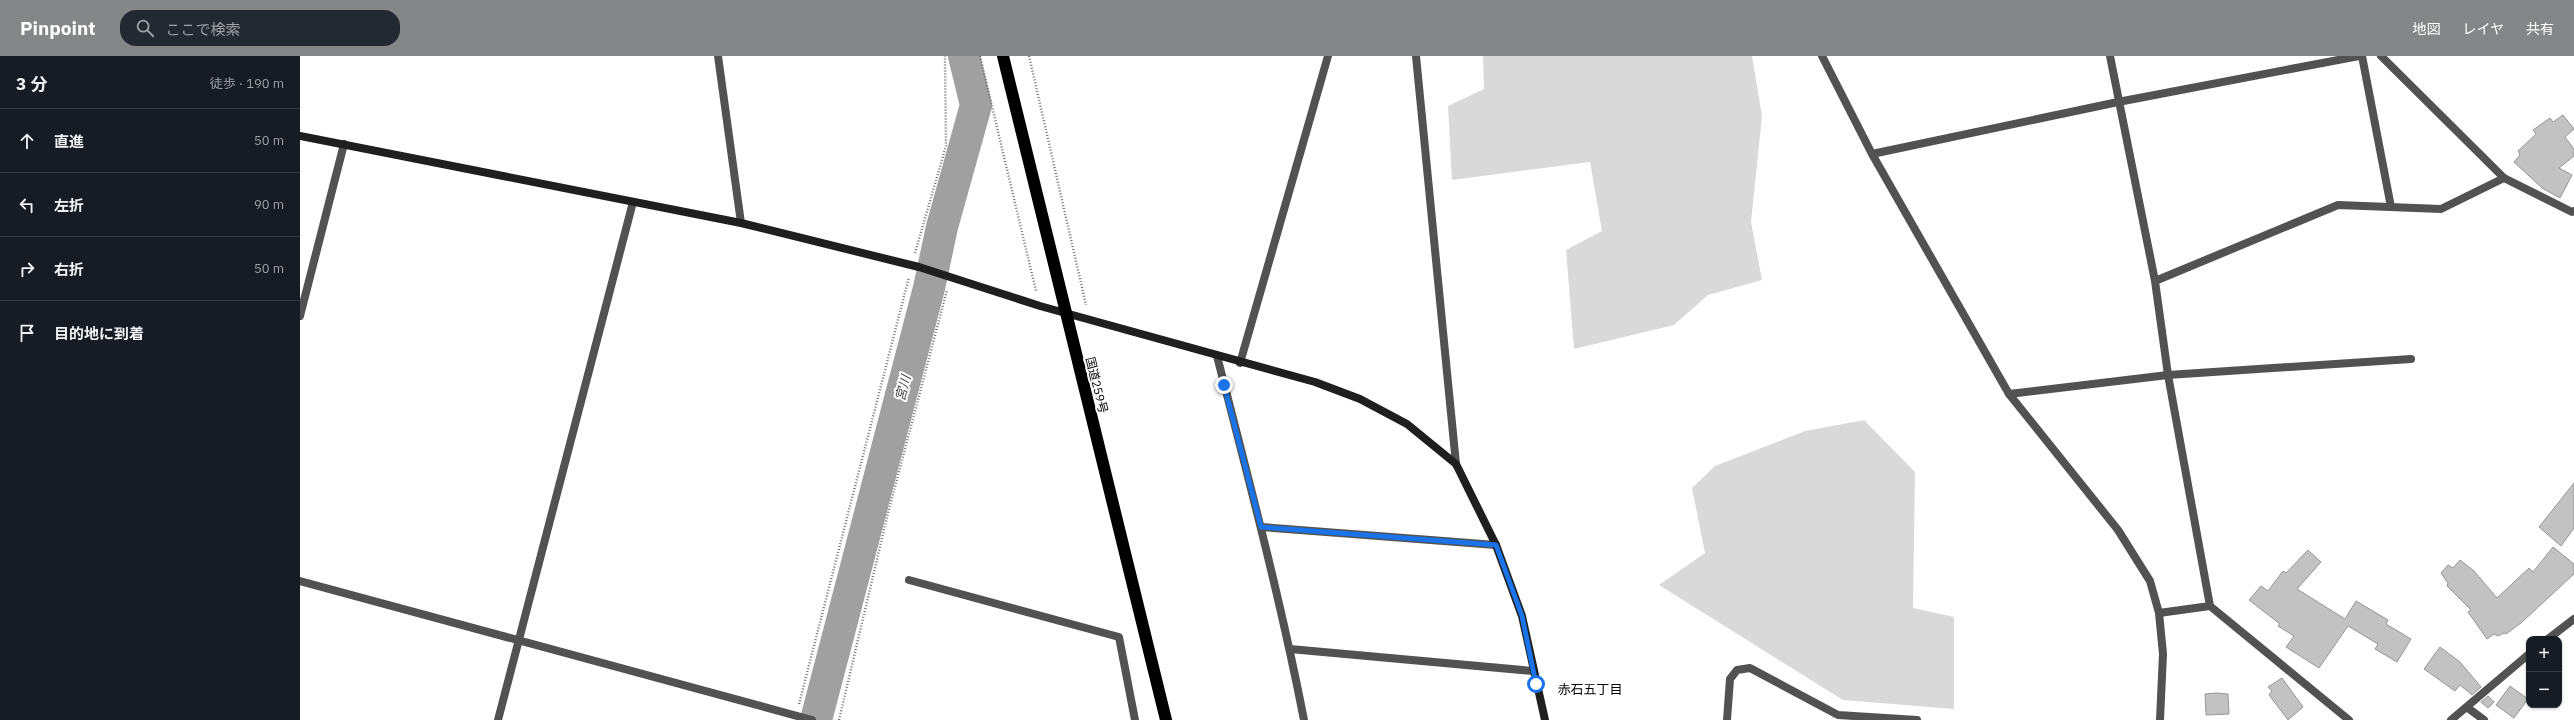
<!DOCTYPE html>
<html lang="ja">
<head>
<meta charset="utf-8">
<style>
  :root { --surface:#171b24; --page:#242831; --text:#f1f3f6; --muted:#9ea1a6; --line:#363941; --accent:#858687 }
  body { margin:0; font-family:"IBM Plex Sans","Noto Sans JP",sans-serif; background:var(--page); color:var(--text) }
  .controls { position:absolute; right:12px; bottom:12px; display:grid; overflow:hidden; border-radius:8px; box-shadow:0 1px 3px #0004 }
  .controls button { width:36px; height:36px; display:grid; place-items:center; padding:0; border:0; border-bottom:1px solid var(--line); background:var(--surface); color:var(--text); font:20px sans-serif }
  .stop { position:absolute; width:12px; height:12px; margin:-9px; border:3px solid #1a73e8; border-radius:50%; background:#fff }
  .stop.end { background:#1a73e8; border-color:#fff; box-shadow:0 1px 4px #0008 }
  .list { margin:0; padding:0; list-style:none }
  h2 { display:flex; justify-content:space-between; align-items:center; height:52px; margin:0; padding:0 16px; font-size:17px }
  h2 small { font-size:13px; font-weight:400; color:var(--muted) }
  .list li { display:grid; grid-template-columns:26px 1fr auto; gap:12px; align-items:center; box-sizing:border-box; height:64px; padding:0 16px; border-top:1px solid var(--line) }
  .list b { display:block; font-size:15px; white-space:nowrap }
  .list em { font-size:13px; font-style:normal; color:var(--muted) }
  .icon { flex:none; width:22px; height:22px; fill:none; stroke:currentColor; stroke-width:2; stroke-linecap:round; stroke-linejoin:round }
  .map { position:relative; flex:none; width:2274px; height:664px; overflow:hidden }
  header { display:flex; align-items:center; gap:24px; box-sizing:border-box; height:56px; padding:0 20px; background:var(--accent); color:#fff }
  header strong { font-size:19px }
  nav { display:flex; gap:22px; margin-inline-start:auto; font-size:14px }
  .search { width:280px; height:36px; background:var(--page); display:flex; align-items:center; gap:10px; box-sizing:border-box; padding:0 14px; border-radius:16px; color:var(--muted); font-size:15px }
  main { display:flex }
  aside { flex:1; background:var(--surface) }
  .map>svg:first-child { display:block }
</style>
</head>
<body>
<header>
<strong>Pinpoint</strong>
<div class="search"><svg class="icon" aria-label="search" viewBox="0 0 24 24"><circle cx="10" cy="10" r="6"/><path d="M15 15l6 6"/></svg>ここで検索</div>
<nav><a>地図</a><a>レイヤ</a><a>共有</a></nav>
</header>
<main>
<aside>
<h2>3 分<small>徒歩 · 190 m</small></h2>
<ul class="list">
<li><svg class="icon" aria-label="ahead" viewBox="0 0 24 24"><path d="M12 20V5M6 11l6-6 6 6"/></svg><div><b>直進</b></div><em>50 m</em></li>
<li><svg class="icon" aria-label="left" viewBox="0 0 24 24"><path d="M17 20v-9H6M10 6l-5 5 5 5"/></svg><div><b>左折</b></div><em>90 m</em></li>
<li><svg class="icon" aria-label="right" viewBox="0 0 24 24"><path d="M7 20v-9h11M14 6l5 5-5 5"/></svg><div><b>右折</b></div><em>50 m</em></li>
<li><svg class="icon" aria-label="arrive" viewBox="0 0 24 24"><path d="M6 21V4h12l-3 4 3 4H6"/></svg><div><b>目的地に到着</b></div></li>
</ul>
</aside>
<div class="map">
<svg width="2274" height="664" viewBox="0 0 2274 664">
  <rect width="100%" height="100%" fill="#fff"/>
  <!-- green -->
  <path fill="#d9d9d9" d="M1183,0H1452L1462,60L1451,166L1462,224L1408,239L1374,269L1274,293L1266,194L1302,175L1290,106L1152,124L1148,50L1184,33Z
    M1564,364L1615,416L1613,552L1654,561V653L1543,644L1359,529L1405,497L1392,432L1415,410L1505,375Z"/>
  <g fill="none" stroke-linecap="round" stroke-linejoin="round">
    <!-- river -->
    <path stroke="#a0a0a0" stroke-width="32" d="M516,664L629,232L642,171L676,49L664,0"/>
  </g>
  <!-- building -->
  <path fill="#c2c2c2" stroke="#969696" d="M2263,59L2274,73L2265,81L2274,93V100L2259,112L2272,119L2260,142L2242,132L2214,106L2220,99L2218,95L2236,78L2233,74L2250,62L2253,66Z
    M2274,427V472L2261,490L2239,471Z
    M2253,491L2274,508V518L2221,567L2206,578L2204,577L2198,580L2194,578L2187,583L2168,556L2171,554L2147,530L2148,527L2141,517L2148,509L2153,512L2160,504L2174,515L2197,542L2229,512L2233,516Z
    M2008,494L2021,506L1997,533L2045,563L2056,545L2088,564L2086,568L2111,583L2097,606L2075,593L2078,588L2048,570L2019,612L1986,591L1994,580L1978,570L1980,568L1949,544L1961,530L1968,535L1983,515L1986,517Z
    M2140,591L2160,606L2181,631L2172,639L2160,629L2155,635L2124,613Z
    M1982,622L2003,651L1988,664L1969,639L1972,635L1968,631Z
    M2210,630L2228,643L2214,662L2196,649Z
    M1916,637L1928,638L1929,658L1906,659L1905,638Z
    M2188,640L2194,646L2188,652L2181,646Z"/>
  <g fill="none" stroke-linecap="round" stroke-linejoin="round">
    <!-- path -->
    <path stroke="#747474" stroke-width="2.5" stroke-dasharray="1 2" stroke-linecap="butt" d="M680,0L736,235
      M729,0L786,249
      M615,197L646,90L645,0
      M499,648L609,221
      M539,664L587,461L647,234"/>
    <!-- lane -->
    <path stroke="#525252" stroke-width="8" d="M609,524L819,581L835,664"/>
    <!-- street -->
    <path stroke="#525252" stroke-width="8" d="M418,0L441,167
      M1116,0L1156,408
      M1522,0L1572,98L1709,338L1818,474L1850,525L1859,557L1863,598L1860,664
      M1810,0L1855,225L1868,319L1910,550L2049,664
      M2062,0L2091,151
      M2081,0L2204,122L2272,156L2274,155
      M1572,98L1818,46L2059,0
      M1855,225L2038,149L2141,153L2204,122
      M0,260L44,88
      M917,300C948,421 980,541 1004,664
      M940,307L1028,0
      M1709,338L1868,319L2111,303
      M961,471L1196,489
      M0,525L512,664
      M1859,557L1910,550
      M2248,583L2274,563
      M990,593L1233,615
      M2168,652L2184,664
      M198,664L333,146
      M1427,664L1430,623L1437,614L1450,612L1538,659L1617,664
      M2151,664L2229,598"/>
    <!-- secondary -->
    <path stroke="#1f1f1f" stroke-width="8" d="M0,80L441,167L619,211L740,250L1015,326L1060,343L1107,368L1156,408L1196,489L1222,560L1245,664"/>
    <!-- highway -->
    <path stroke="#000" stroke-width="12" d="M703,0L866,664"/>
  </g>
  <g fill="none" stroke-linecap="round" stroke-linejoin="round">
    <!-- route -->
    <path stroke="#1a73e8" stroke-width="5" d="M924,329L961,471L1196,489L1222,560L1236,628"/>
  </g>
  <g text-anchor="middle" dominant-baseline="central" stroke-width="4" stroke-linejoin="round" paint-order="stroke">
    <!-- street labels -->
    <g font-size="12" fill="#000" stroke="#fff">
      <text transform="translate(797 329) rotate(76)">国道259号</text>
    </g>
    <!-- water labels -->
    <g font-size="13" font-style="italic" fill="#414141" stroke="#fff">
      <text transform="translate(603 332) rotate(-75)">宮川</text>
    </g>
    <!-- neighbourhood labels -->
    <g font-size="13" fill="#000" stroke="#fff">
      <text x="1290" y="633">赤石五丁目</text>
    </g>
  </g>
</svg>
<div class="controls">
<button>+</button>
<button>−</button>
</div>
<div class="stop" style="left:1236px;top:628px"></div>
<div class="stop end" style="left:924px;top:329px"></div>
</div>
</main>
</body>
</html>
